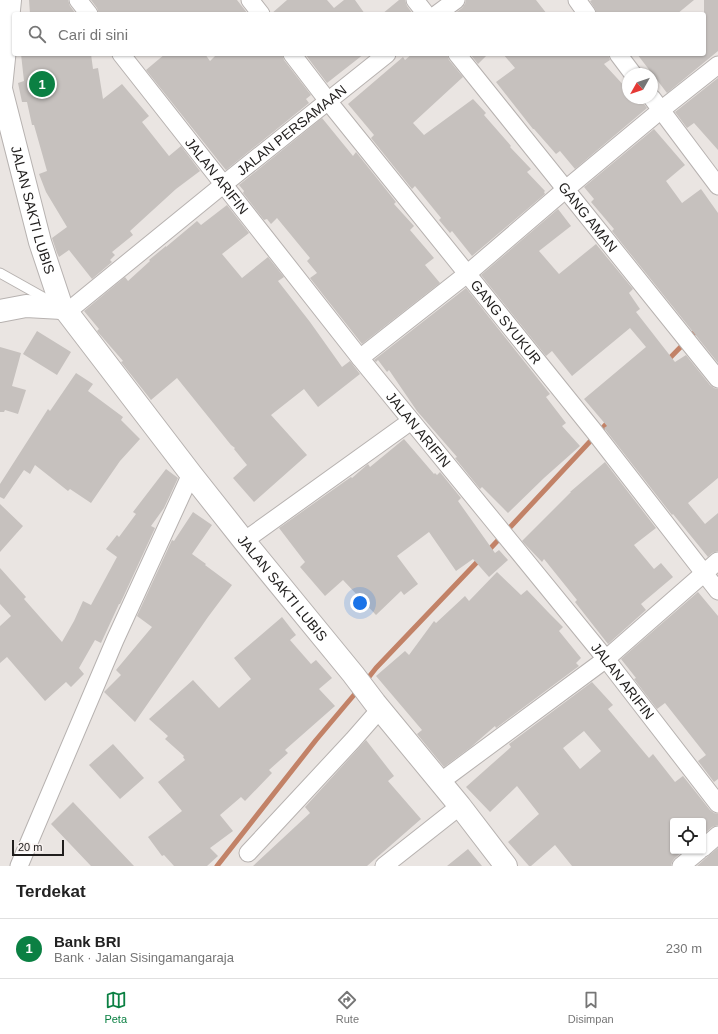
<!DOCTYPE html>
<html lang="id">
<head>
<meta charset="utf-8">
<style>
  :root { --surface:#fff; --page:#f6f6f6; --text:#222; --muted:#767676; --line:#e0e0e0; --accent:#0b8043 }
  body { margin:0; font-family:Helvetica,sans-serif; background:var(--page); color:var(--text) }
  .controls { position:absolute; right:12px; bottom:12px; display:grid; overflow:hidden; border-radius:4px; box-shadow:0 1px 3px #0004 }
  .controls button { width:36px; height:36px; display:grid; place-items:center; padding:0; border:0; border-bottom:1px solid var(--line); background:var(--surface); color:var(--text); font:20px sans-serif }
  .compass { position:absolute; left:622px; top:68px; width:36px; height:36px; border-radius:50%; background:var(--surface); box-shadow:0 1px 3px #0004; rotate:230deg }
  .scale { position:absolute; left:12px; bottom:10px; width:52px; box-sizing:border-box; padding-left:4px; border:2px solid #201e1d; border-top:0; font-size:11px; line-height:14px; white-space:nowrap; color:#201e1d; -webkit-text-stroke:3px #f8f2f0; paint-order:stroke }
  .you { position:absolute; left:360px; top:603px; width:14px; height:14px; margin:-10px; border:3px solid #fff; border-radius:50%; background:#1a73e8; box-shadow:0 0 0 6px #1a73e833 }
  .badge { display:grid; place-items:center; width:26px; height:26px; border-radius:50%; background:var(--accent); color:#fff; font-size:13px; font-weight:700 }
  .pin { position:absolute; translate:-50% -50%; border:2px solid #fff; box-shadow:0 1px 4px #0006 }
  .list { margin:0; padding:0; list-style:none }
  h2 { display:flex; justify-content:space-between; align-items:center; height:52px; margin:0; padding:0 16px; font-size:17px }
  h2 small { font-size:13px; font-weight:400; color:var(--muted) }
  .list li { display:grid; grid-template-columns:26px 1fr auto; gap:12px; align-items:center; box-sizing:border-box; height:60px; padding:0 16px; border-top:1px solid var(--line) }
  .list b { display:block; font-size:15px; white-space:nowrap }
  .list p { margin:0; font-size:13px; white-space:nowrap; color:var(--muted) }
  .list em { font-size:13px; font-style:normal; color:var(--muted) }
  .icon { flex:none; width:22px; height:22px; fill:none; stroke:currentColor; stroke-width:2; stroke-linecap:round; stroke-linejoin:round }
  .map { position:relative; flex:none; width:718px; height:866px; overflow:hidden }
  .search { position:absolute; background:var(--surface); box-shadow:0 1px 3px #0004; left:12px; right:12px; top:12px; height:44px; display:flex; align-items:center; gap:10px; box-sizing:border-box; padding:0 14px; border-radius:4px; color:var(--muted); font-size:15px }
  .sheet { height:112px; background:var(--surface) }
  nav { display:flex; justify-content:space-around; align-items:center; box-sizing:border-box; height:56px; border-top:1px solid var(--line); background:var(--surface); font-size:11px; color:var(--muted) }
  nav a { display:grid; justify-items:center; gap:2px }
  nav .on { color:var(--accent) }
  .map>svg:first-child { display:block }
</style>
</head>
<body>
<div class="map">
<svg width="718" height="866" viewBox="0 0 718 866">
  <rect width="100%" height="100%" fill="#eae5e2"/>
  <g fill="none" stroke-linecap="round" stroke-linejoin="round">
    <!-- stream -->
    <path stroke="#c28267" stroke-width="5" d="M667,361L699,328
      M487,552L610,420
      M365,682L376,668L480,559
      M217,866L316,740L359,689"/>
  </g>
  <!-- building -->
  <path fill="#c6c1be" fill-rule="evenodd" d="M29,0H68L70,6L76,14H30Z
    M91,0H237L248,14H99L97,8Z
    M287,0H327L334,8L344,0H355L365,14H271Z
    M399,0H405L407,6L413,14H382Z
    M466,0H536L547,14H454L462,8L465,4Z
    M592,0H694L677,14H597L595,9L590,1Z
    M704,0H718V51L667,93L637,54L704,55Z
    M21,54H91L93,69L98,68L103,99L122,84L149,116L142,122L169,156L181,146L200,171L176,189L130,231L133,235L112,252L115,255L110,260L112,262L92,279L69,250L59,257L57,253L52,238L67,227L46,192L39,174L47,171L34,125H32L27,102H22L18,83L24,81Z
    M165,54H205L210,61L217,54H282L284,60L311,95L306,99L309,103L226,170L225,169L146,70Z
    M305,54H364L327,83Z
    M412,54H447L449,60L463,77L413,123L424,135L473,99L486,113L484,115L511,146L510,147L531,169L527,172L545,191L544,192L545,194L472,256L452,231L450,233L439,220L441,218L415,186L412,189L371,138L374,135L348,104L403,57L405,60Z
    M470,54H488L478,64Z
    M503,54H608L610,60L604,64L628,90V98H642L644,104L647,108L575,169L560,151L556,154L534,129H533L496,82L515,68Z
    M718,78V150L694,123L687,128L675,112Z
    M322,118L353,156L356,152L396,202L394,204L414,226L410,230L434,258L425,265L440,283L362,344L310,278L317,273L307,261L310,258L277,218L271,224L267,219L264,220L243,193L244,191L239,185Z
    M654,129L685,165L666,181L682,203L701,189L718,213V363L612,231L614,229L591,202L594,199L584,187Z
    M227,205L249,233L222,254L242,278L268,257L284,277L278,281L310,322L342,367L350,361L360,374L318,407L304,389L271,415L307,455L254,502L233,478L247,465L234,449L235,448L231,445L177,378L151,400L121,362L123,361L97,331L99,329L84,311L125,277L128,281L150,261L149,260L166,246V247L197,221L201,225Z
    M558,209L571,226L539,251L559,274L596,244L633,289L629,293L640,309L636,312L675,362L686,355L710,385L714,388L718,389V478L688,503L705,524L718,513V551L712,553L708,557L673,514L672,515L604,428L607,426L584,399L646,347L630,328L572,376L552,351L546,356L481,275Z
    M466,288L550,394L546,397L566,423L562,426L580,446L544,478L508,513L482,487L480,489L455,458L457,457L417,411L389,370L387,372L378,360L376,362L374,360Z
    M37,331L71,352L57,375L23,354Z
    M0,347L21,353L12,386L26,390L18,414L5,410L4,412H0Z
    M76,373L93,384L88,391L123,417L121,420L140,439L120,461L91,503L70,489L68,491L35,465L30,474L24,470L4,499L0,497V484L48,409L50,411Z
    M404,439L434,474L435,473L437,475L440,472L461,498L458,501L495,553L499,550L508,560L489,577L473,559L456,571L429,532L397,556L418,584L404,595L401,591L376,615L343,580L325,596L300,567L305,562L279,528L351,477L352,478L368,464L370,467Z
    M605,462L656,528L634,545L654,569L661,563L673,577L641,604L646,610L608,644L575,602L577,600L544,559L542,562L522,541L571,492H570Z
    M166,469L178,478L164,508L151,526L155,528L120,604H119L101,643L95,640L79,668L84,674L71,687L66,682L45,701L7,657L0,663V626L11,616L0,604V568L26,597L24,599L62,642L74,621L83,601L91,605L117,557L106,549L117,535L119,537L136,514L133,512Z
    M0,504L23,526L0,552Z
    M193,512L212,525L192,554L206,564L205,565L232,585L208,617L135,722L104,692L121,675L116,670L152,627L137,616L172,540L174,541Z
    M497,572L521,595L527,590L548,612L563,627L559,631L581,658L576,663L579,666L496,728L495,726L471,747L444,767L417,734L422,730L376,676L405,651L409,655L434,621L436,623L465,596L469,601Z
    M698,592L718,616V779L714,782L698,761L706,755L665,703L657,709L634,679L636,678L621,659Z
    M282,617L296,635L290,640L311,664L316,660L332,678L319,689L335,706L285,750L288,753L269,770L272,773L245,801L241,797L220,815L233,831L210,848L218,856L207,866H174L164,855L162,856L148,837L182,811L158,782L185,760L183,757L184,756L165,739L168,736L149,719L193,680L219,708L251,679L234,658Z
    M592,682L613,705L608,709L649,758L653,754L675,782L683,776L710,810L714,813L718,814V825L712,827L703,835V821H673V851H683L674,859L672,862L671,866H572L555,845L531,866H529L508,842L539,814L517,786L490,812L466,787L511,747L509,744ZM584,731L601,751L580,769L563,748Z
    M366,740L394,776L388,781L421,819L367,866H253L310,813L305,807Z
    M113,744L144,778L120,799L89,765Z
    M73,802L134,866H91L51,824Z
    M718,848V866H697L707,857Z
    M468,849L482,866H447Z"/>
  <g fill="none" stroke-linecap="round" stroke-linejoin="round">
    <!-- lane casing -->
    <g stroke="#b7b2b0" stroke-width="11">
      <path id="lane" d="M0,273L50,301"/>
    </g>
    <!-- street casing -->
    <g stroke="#b7b2b0" stroke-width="19">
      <g id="street">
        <path d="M78,0L89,14"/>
        <path d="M250,0L261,14"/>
        <path d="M415,0L426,14"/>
        <path d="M577,0L587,14"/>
        <path d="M437,14L456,0"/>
        <path id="s1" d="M121,54L360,358L495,523L606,659L718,804"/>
        <path id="s2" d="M292,54L328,101L593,430L718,591"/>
        <path id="s3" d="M457,54L718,379"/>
        <path d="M618,54L633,74"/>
        <path d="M652,98L718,186"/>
        <path id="s4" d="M67,312L224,184L387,54"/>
        <path d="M360,358L467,274L566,189L661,110L718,65"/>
        <path d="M244,541L411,421"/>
        <path d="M440,782L606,659L718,561"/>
        <path d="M703,848L718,835"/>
        <path d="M248,853L353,740L381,708"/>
        <path d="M19,866L115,640L191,474"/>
        <path d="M384,866L460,806"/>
        <path d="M681,866L699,851"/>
      </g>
    </g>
    <!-- secondary casing -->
    <g stroke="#b7b2b0" stroke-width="24">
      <g id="secondary">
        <path id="s5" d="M1,89L40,242L62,308L67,312L191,474L244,541L353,674L375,703L460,806L506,866"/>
        <path d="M0,311L26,306L62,308"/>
      </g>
    </g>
    <!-- primary casing -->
    <g stroke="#b7b2b0" stroke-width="24">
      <path id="primary" d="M0,97L10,0"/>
    </g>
    <!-- lane -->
    <use href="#lane" stroke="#fff" stroke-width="9"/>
    <!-- street -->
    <use href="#street" stroke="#fff" stroke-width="17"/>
    <!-- secondary -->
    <use href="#secondary" stroke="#fff" stroke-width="22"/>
    <!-- primary -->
    <use href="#primary" stroke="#fff" stroke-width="22"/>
  </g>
  <g text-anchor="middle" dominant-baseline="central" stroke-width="3.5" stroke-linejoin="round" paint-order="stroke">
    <!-- street labels -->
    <g font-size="14" fill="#201e1d" stroke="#f8f2f0">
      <text stroke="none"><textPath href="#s4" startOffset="289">JALAN PERSAMAAN</textPath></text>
      <text stroke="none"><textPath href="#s1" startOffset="155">JALAN ARIFIN</textPath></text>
      <text stroke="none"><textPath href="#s5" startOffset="125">JALAN SAKTI LUBIS</textPath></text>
      <text stroke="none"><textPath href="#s3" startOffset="209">GANG AMAN</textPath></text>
      <text stroke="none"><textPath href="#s2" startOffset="343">GANG SYUKUR</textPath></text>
      <text stroke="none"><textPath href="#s1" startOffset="479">JALAN ARIFIN</textPath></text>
      <text stroke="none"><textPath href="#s5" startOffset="584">JALAN SAKTI LUBIS</textPath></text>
      <text stroke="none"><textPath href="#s1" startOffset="803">JALAN ARIFIN</textPath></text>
    </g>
  </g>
</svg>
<div class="controls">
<button><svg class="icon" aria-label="locate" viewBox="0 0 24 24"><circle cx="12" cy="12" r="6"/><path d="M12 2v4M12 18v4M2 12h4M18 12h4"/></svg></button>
</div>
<svg class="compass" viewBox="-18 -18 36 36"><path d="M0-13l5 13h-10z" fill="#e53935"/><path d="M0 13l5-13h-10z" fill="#767676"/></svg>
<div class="scale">20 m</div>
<div class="you"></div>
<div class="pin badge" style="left:42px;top:84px">1</div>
<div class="search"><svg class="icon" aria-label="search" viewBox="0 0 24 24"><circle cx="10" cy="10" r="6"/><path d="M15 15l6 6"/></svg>Cari di sini</div>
</div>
<section class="sheet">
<h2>Terdekat<small></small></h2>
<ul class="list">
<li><span class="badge">1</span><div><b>Bank BRI</b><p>Bank · Jalan Sisingamangaraja</p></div><em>230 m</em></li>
</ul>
</section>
<nav>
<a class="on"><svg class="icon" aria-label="map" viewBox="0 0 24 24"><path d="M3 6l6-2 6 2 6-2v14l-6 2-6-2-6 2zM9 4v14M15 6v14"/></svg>Peta</a>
<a><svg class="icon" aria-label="directions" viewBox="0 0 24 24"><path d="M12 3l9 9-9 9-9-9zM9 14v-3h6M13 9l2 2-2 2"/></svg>Rute</a>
<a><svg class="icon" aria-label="saved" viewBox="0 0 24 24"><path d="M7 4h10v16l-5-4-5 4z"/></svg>Disimpan</a>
</nav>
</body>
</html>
